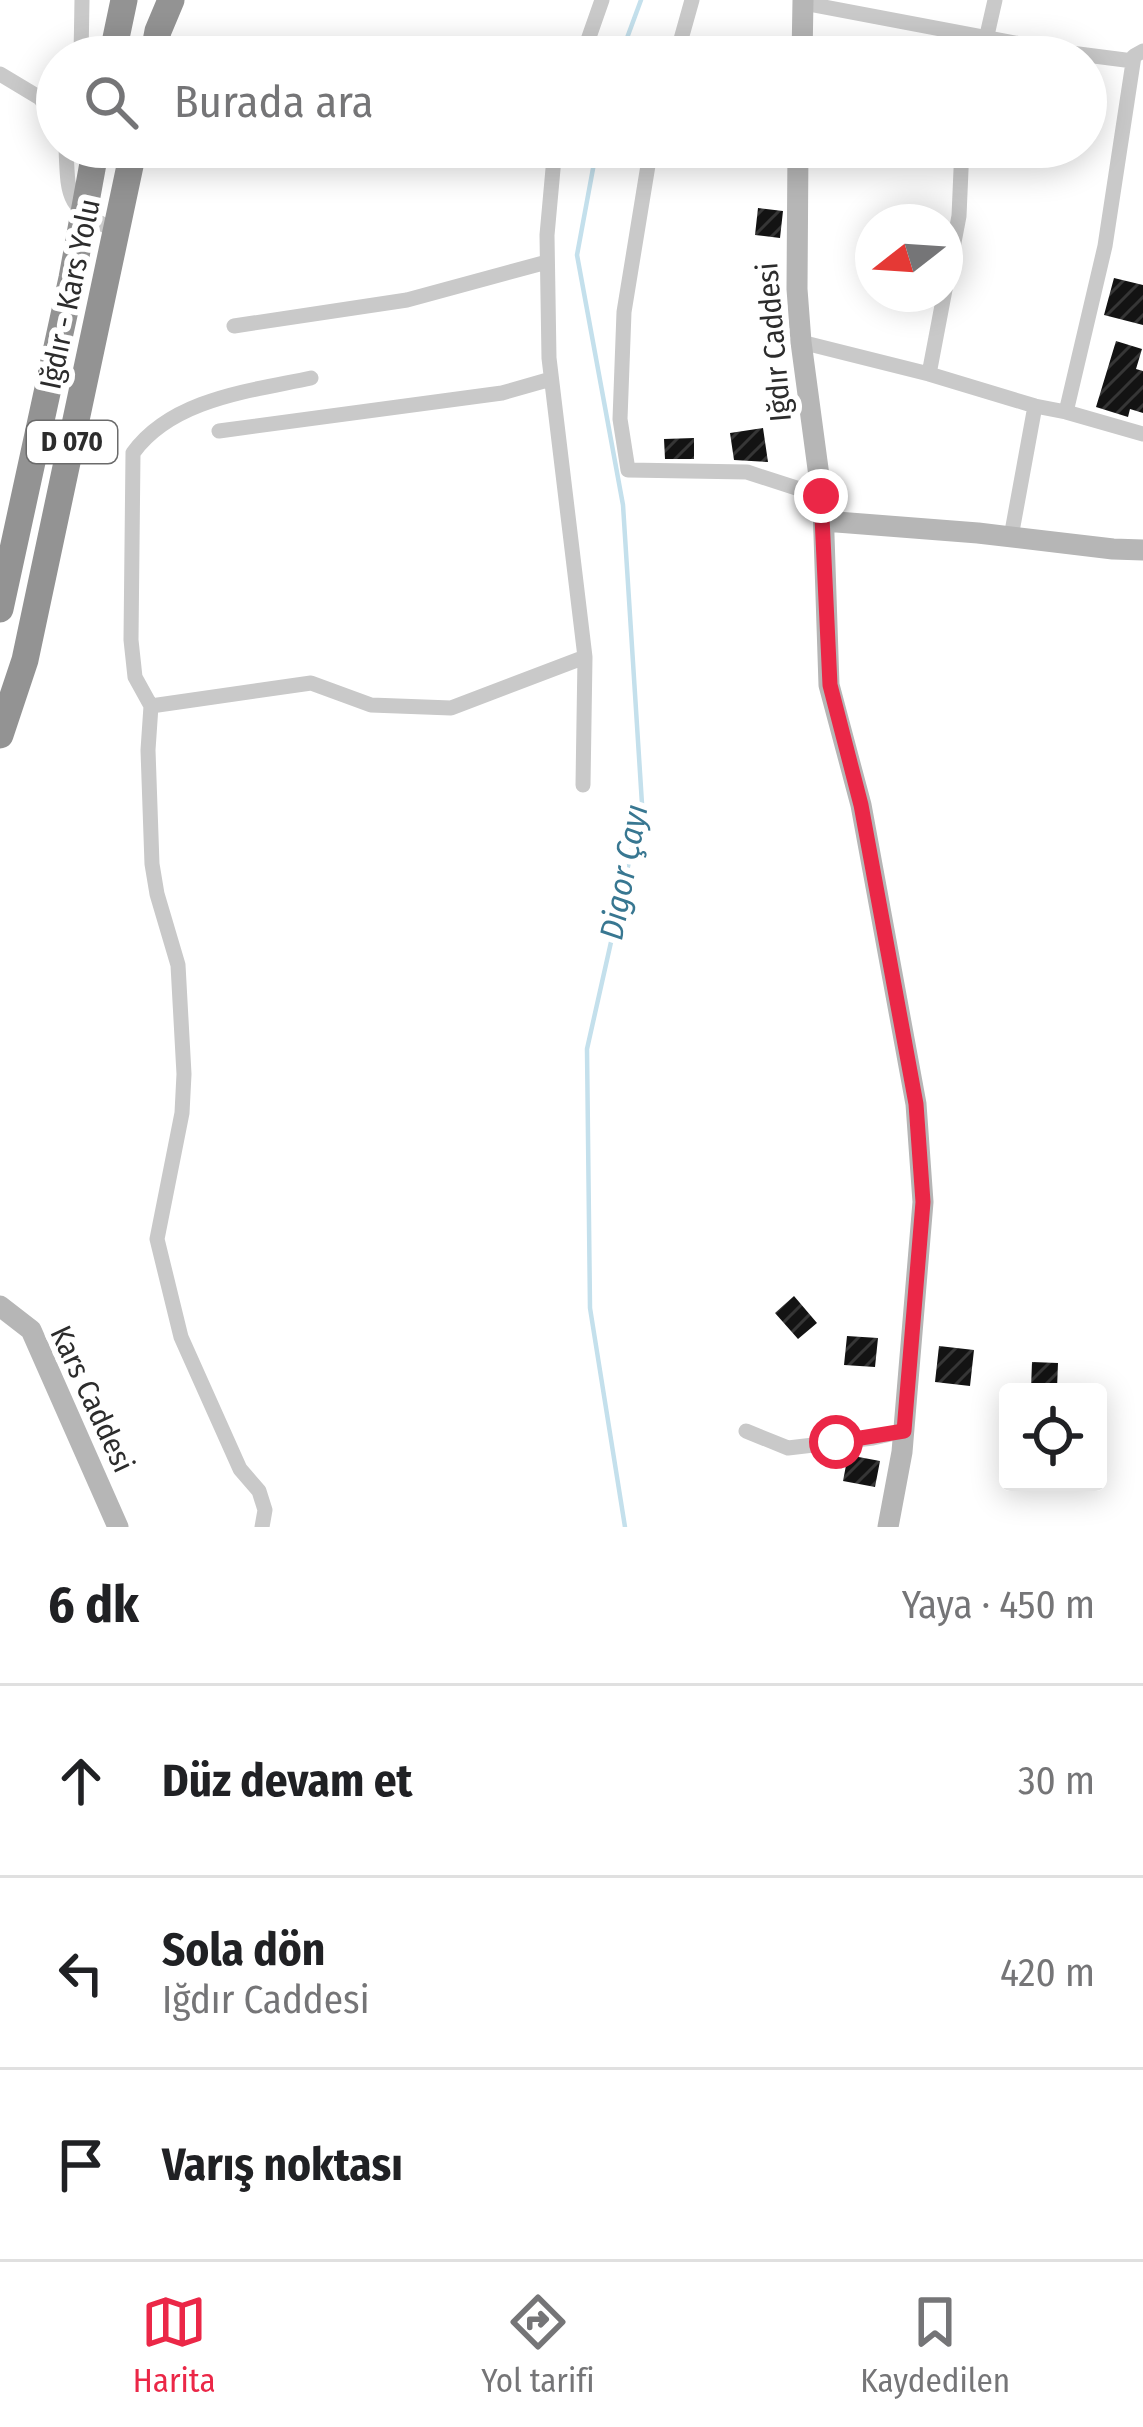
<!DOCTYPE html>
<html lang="tr">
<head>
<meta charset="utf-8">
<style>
  :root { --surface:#fff; --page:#f6f6f6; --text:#202124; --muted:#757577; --line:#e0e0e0; --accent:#eb2747 }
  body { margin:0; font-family:"Fira Sans Condensed",sans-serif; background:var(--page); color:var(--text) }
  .controls { position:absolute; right:36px; bottom:36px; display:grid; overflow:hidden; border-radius:12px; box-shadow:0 6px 30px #0003 }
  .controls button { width:108px; height:108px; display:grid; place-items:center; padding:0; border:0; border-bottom:3px solid var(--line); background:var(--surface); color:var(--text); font:60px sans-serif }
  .compass { position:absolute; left:855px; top:204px; width:108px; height:108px; border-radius:50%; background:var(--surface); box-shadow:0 6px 30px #0003; rotate:253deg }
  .stop { position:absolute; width:36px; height:36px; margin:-27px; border:9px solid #eb2747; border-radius:50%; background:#fff }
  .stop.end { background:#eb2747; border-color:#fff; box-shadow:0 3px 12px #0008 }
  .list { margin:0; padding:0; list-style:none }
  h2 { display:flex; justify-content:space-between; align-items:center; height:156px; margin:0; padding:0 48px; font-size:51px }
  h2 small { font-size:39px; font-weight:400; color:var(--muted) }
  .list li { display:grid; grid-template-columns:78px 1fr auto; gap:36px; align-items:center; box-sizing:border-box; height:192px; padding:0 48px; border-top:3px solid var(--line) }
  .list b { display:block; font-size:45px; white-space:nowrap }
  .list p { margin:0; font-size:39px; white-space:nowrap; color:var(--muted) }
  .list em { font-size:39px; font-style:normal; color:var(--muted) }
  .icon { flex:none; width:66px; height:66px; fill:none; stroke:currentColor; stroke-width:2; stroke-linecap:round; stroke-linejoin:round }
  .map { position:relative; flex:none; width:1143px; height:1527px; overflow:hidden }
  .search { position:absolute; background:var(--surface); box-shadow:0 6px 30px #0003; left:36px; right:36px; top:36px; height:132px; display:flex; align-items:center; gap:30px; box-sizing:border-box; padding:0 42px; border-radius:66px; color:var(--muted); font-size:45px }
  .sheet { height:732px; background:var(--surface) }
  nav { display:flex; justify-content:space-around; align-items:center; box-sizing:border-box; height:168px; border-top:3px solid var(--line); background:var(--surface); font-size:33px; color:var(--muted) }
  nav a { display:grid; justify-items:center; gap:6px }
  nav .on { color:var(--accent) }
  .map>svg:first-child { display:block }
</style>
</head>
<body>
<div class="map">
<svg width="1143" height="1527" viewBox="0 0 1143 1527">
  <defs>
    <pattern id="building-hatch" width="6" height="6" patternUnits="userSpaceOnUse" patternTransform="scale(3)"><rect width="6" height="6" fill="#131313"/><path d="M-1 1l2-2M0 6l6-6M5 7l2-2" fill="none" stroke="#363636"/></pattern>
  </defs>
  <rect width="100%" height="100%" fill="#fff"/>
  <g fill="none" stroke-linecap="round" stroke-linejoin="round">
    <!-- stream -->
    <path stroke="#c4e0ec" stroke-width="4.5" d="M620,57L641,0
      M597,147L577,255L623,505L642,804L587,1049L590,1308L625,1527"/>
  </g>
  <!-- building -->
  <path fill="url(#building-hatch)" d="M758,208L783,211L780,238L755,235Z
    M1114,278L1143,285V325L1104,315Z
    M1116,341L1142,349L1136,369L1143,371V413L1130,409L1128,417L1096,407Z
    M763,428L768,462L734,460L730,433Z
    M694,438V459H665L664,439Z
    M794,1296L817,1323L798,1339L775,1313Z
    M847,1336L878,1338L875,1367L844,1365Z
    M939,1346L974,1350L970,1386L935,1382Z
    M1032,1362L1058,1363L1057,1389H1031Z
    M848,1455L880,1461L875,1487L843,1481Z"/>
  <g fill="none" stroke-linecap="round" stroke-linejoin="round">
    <!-- street -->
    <path stroke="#c9c9c9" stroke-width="15" d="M803,3L1063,52L1133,61
      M81,57L82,0
      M582,57L602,0
      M676,57L692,0
      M982,57L995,0
      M0,74L40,98L57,121
      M66,147C68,202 67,206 117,232
      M555,147L547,235L549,358L585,657L583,785
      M651,147L624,312L620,419L628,470L747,472L821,496
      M365,151L399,147
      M234,326L407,300L547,262
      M801,342L929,374L1035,406L1066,412L1143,434
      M929,374L959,216L962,147
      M1066,412L1105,246L1134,56L1143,51
      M219,431L502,393L551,379
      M1011,537L1035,406
      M151,706L135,677L131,640L133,453C172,399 250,391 311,378
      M746,1431L788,1448L873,1438L904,1431
      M262,1527L265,1510L259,1491L240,1469L181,1337L157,1239L182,1113L184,1074L178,965L157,894L152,864L148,750L151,706L311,683L371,705L451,708L585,657"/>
    <!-- secondary -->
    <path stroke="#b6b6b6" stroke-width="21" d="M802,57L803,0
      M798,147L797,289L801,342L823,506L829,685L861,805L916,1104L923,1202L902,1452L888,1527
      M824,521L978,533L1113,549L1143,550
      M0,1306L31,1330L118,1527"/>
    <!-- highway -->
    <path stroke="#939393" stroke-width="27" d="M112,57L124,0
      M153,57L158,31L171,0
      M0,609L72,278L96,147
      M0,735L25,660L134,147"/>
  </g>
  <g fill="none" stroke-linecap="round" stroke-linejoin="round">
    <!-- route -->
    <path stroke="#eb2747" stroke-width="15" d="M821,496L830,685L861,805L916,1104L923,1202L904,1431L836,1442"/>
  </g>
  <g text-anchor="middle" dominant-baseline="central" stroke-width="12" stroke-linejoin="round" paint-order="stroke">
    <!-- shield labels -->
    <rect fill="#fff" stroke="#6b6b6b" stroke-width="3" x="27" y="421" width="90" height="42" rx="9"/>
    <g font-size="27" font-weight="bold" fill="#2c2c2c">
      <text x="72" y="442">D 070</text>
    </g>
    <!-- street labels -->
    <g font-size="30" fill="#2c2c2c" stroke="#fff">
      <text transform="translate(70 294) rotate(-78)">Iğdır - Kars Yolu</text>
      <text transform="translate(774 342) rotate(-95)">Iğdır Caddesi</text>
      <text transform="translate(92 1399) rotate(65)">Kars Caddesi</text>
    </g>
    <!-- water labels -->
    <g font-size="33" font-style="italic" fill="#387791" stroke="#fff">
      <text transform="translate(624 872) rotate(-79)">Digor Çayı</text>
    </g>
  </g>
</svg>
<div class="controls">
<button><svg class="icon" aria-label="locate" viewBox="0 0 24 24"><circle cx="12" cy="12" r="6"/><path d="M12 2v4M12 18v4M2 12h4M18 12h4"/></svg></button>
</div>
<svg class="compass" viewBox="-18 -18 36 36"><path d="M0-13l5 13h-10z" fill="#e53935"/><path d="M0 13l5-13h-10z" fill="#757577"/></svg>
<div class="stop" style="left:836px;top:1442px"></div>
<div class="stop end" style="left:821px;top:496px"></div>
<div class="search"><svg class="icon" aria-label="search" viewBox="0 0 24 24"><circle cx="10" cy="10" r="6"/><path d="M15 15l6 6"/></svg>Burada ara</div>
</div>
<section class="sheet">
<h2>6 dk<small>Yaya · 450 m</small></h2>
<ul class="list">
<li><svg class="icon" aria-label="ahead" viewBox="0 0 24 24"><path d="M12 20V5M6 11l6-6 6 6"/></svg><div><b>Düz devam et</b></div><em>30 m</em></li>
<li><svg class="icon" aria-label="left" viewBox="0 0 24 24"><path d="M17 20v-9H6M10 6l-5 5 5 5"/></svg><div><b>Sola dön</b><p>Iğdır Caddesi</p></div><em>420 m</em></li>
<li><svg class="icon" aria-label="arrive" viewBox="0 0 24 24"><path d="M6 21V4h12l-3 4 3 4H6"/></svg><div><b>Varış noktası</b></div></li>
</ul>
</section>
<nav>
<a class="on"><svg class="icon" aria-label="map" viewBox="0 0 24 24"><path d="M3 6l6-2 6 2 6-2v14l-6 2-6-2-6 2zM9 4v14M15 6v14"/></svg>Harita</a>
<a><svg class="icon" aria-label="directions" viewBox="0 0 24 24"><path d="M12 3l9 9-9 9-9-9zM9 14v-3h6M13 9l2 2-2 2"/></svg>Yol tarifi</a>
<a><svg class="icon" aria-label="saved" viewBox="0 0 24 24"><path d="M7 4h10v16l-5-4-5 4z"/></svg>Kaydedilen</a>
</nav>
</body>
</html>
